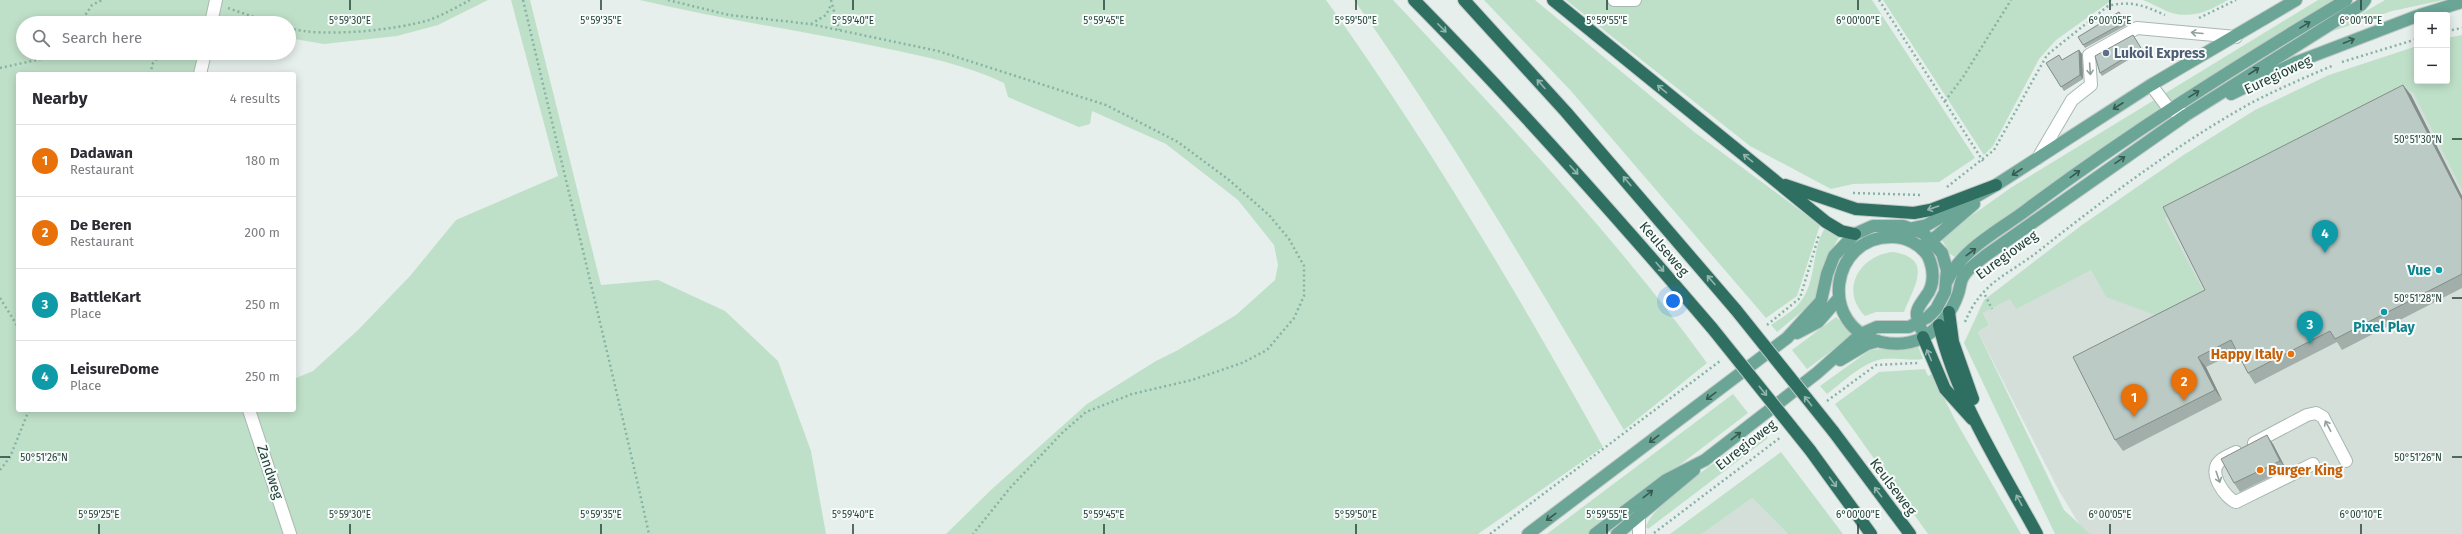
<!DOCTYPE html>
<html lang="en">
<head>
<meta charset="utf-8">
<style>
  :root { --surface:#fff; --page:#f2f2f3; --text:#2b2b33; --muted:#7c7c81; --line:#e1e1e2; --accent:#7c3aed }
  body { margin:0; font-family:"Fira Sans",sans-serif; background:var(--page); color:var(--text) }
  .controls { position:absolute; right:12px; top:12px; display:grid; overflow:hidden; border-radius:4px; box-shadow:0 2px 10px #0003 }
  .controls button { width:36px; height:36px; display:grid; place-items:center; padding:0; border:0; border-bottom:1px solid var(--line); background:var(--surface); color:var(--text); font:20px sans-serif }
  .you { position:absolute; left:1673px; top:301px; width:14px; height:14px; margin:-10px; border:3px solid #fff; border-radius:50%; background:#1a73e8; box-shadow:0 0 0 6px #1a73e833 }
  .badge { display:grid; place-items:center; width:26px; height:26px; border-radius:50%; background:var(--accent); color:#fff; font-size:13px; font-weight:700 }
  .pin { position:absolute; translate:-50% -33px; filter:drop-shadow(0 1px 2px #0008) }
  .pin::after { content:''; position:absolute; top:21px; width:14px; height:12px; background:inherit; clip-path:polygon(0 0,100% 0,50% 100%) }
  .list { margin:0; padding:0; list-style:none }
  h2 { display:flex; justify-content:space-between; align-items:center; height:52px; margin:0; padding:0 16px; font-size:17px }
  h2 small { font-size:13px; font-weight:400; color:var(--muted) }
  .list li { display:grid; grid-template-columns:26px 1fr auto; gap:12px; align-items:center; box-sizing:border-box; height:72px; padding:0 16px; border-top:1px solid var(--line) }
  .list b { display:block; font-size:15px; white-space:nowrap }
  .list p { margin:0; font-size:13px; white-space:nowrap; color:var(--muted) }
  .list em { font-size:13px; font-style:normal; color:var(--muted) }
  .icon { flex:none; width:22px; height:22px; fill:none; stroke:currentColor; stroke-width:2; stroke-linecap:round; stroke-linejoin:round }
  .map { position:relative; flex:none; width:2462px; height:534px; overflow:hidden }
  .search { position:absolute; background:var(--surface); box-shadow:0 2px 10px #0003; left:16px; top:16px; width:280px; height:44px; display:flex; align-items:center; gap:10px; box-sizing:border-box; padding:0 14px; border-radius:22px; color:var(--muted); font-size:15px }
  .panel { position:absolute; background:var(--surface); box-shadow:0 2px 10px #0003; left:16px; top:72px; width:280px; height:340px; border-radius:4px }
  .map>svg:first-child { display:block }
</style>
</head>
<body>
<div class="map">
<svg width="2462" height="534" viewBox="0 0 2462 534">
  <rect width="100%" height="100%" fill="#e6efeb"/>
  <!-- built -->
  <path fill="#d4dfda" d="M2462,69V534H2085L2058,489L1978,332L1989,325L1983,313L2417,81H2447Z
    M1752,498L1788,534H1702Z"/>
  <!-- green -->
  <path fill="#bfe0c8" d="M0,0H488L438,25L397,36L324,44L289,38V23H23V53H211L205,74H18V410H294V379L313,371L358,330L410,276L456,220L558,176L511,0H530L601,285L658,280L725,311L778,361L811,451L826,534H0Z
    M640,0H1326C1428,142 1518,294 1603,447L1478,534H946L993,488L1087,404L1156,361L1178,350L1236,315L1275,280L1278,265L1274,245L1238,200L1166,144L1092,111L1090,124L1079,127L1008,97L1004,83C965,64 921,56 879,47C799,30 719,19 640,0Z
    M1354,0H1393L1411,19C1514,130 1618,240 1707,363L1624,430C1537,285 1452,137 1354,0Z
    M1484,0H1535L1693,131L1820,225L1797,296L1766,318L1571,91Z
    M1566,0H1872L1975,158L1939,182L1853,184L1831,189L1750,146Z
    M1883,0H2112L2056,40L2039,59L1993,146L1984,155Z
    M2143,0H2228C2208,12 2189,20 2166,11C2158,7 2151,3 2143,0Z
    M2318,0H2338L2039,193L1955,257L1950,254L1942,240L1944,235L2012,187Z
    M2385,0H2444L2392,11L2330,32Z
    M2462,35V190L2413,92L2408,91L2165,219L2208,299L2161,325L2155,315L2106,297L2091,270L2016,309L2010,299L1983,313L1989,325L1978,332L2064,510L2090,534H2055L1964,343L1984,300L2082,225L2182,156L2255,110L2329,75L2417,46V81H2447V38Z
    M1825,228L1839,237L1823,266L1818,291L1812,303L1777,332L1771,325C1781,318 1794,311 1801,301C1817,280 1811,250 1825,228Z
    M1893,252C1935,258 1913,288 1904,312H1876L1865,316C1839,290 1860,255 1893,252Z
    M1836,317L1850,331V337L1807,369L1792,350Z
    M1918,346L1923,359C1909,361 1896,357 1882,359C1862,363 1843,382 1827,394L1820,386L1870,350Z
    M1925,369L1928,376L1932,374L1954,418L2021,534H1928L1835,404L1879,372Z
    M1733,394L1748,413L1589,534H1547Z
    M1761,429L1768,438L1648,529L1646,527C1651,503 1738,447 1761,429Z
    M1781,452L1843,534H1788L1752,498L1702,534H1670Z"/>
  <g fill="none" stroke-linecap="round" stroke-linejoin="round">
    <!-- minor casing -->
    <g stroke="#a8b8b2" stroke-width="14">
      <path id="minor" d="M1614,0H1635
        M211,23L216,0
        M200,74L205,53
        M2151,85L2169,109L2186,115
        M2038,158L2072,100L2091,85L2089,55L2137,28L2236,37
        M249,410L290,534
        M2254,443L2307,415L2316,413L2323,417L2346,461
        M2236,452C2230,455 2223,457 2219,462C2208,473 2225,498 2236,502L2313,464
        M1639,516V534"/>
    </g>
    <!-- major casing -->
    <g stroke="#c2cac8" stroke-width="14">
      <path id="major" d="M2420,15L2462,2
        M2231,94L2297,62L2417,16
        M1913,228L1927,225L1996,185L2151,85L2296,0
        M1926,243L1937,236L1974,204
        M1947,281C1962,249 1998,231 2025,211C2128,134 2236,66 2346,0
        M1921,329C1919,324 1916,318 1917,312C1918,306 1923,301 1926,296C1935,285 1934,269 1928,256C1920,244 1906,237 1892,237C1830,236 1817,327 1881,342C1895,345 1910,344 1922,338C1939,329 1952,312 1958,294C1960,289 1960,282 1963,277C1967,269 1978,262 1985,256L2186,115L2361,5L2365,0
        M1797,333L1818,322L1839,298
        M1840,360L1867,344L1878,341
        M1528,534L1787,338L1821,301L1827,274L1834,256L1855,234L1873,226H1903L1923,233L1942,253L1947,270L1945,292L1936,309L1928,317L1909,327H1877L1861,334L1817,373L1705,460L1666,480L1595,534
        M1617,534L1694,470"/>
    </g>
    <!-- highway casing -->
    <g stroke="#c2cac8" stroke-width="14">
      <path id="highway" d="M1414,0C1518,105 1616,216 1712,328
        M1464,0L1566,112L1736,310
        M1553,0L1826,222L1841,231L1855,234
        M1785,185L1856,209L1914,213L1930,210L1996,185
        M1949,312L1953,342L1973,399
        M1939,325C1956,399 2001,468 2037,534
        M1923,337L1945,389L1972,419
        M1833,431L1910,534
        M1810,450L1871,534"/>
    </g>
    <!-- path -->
    <path stroke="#86b3a5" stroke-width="2.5" stroke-dasharray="2 3" stroke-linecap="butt" d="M523,0C565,178 609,355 649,534
      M668,0L729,15L810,24L938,51L1106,105L1178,142L1229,180L1269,215L1289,239L1304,266V296L1294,318L1267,350L1242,363L1192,380L1132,394L1086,412L1063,432L1010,488L973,534
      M831,0L839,30
      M1879,0L1983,161
      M228,8L271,23
      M2199,18L2236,0
      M80,23L92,5L102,0
      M811,24L826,15L831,5
      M289,28C322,38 396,30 429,20C443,15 457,7 470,0
      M2447,31L2462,28
      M2342,62L2417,39
      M0,68L50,57L56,53
      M150,74L153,63L162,53
      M1945,101L1963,77L2011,0
      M1947,187L1994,150L2047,55L2108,6C2131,0 2145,6 2165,15
      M1853,193L1922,195
      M1985,295L1992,309
      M0,298L18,327
      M1965,322C1982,281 2007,276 2040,250C2107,197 2176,145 2251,103C2278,89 2306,77 2334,65
      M1767,325L1800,298L1819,235
      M1827,401L1876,365L1918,363
      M0,470L10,457L29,410
      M1654,533L1781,437
      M1490,534L1720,361"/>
    <!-- minor -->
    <use href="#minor" stroke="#fff" stroke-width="12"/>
    <!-- major -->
    <use href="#major" stroke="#6aa596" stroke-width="12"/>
    <!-- highway -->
    <use href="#highway" stroke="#2f6f62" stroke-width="12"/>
    <!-- highway-bridge casing -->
    <g stroke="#c2cac8" stroke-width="14" stroke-linecap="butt">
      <path id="highway-bridge" d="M1736,310L1833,431
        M1712,328L1810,450"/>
    </g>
    <!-- highway-bridge -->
    <use href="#highway-bridge" stroke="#2f6f62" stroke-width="12"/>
  </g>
  <!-- wall -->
  <path fill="#a1aea9" d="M2119,12L2127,25L2085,48L2078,37Z
    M2133,35L2143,51L2102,76L2100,73Z
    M2079,50L2082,54L2083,79L2064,91L2046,63L2062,60Z
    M2403,85L2411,95L2462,196V288L2342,350L2337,342L2255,384L2248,373L2237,352L2206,367L2222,400L2123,451L2115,440L2205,290Z
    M2273,444L2286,469L2240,492L2234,483Z"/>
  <!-- shaded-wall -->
  <path fill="#838d89" d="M2079,50L2082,54L2083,79L2080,75Z
    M2403,85L2411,95L2462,196V200Z
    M2198,357L2206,367L2222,400L2215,390Z
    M2267,435L2273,444L2286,469L2280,461Z"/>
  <!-- building -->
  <path fill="#bbcac4" stroke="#838d89" d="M2119,12L2125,22L2083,45L2078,37Z
    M2133,35L2141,48L2100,73L2095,56Z
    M2079,50L2080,75L2061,87L2046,63L2059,55L2062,60Z
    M2403,85L2462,200V274L2335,339L2330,331L2248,373L2231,340L2198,357L2215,390L2115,440L2073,357L2205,290L2163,207Z
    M2267,435L2280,461L2234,483L2221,459Z"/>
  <!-- one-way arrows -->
  <defs><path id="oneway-shaft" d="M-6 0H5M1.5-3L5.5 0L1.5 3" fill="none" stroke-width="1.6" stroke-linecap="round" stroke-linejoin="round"/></defs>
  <g stroke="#365b51">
    <use href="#oneway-shaft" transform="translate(2305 25) rotate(-31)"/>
    <use href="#oneway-shaft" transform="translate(2349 41) rotate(-22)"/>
    <use href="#oneway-shaft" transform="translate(2254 71) rotate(-33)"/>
    <use href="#oneway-shaft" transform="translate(2194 94) rotate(-32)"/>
    <use href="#oneway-shaft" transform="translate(2118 106) rotate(147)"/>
    <use href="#oneway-shaft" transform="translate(2120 160) rotate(-35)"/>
    <use href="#oneway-shaft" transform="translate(2017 172) rotate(147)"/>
    <use href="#oneway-shaft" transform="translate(2075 174) rotate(-36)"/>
    <use href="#oneway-shaft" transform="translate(1971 252) rotate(-37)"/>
    <use href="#oneway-shaft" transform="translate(1711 396) rotate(143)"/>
    <use href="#oneway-shaft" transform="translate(1736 436) rotate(-38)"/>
    <use href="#oneway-shaft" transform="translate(1654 439) rotate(143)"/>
    <use href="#oneway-shaft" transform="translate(1648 494) rotate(-38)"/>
    <use href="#oneway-shaft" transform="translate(1551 517) rotate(143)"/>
  </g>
  <g stroke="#93b5ae">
    <use href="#oneway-shaft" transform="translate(1442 28) rotate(45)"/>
    <use href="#oneway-shaft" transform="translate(1541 84) rotate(-132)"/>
    <use href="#oneway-shaft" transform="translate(1662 89) rotate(-141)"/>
    <use href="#oneway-shaft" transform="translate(1748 158) rotate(-141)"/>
    <use href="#oneway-shaft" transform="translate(1574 170) rotate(48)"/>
    <use href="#oneway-shaft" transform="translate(1627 181) rotate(-130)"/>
    <use href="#oneway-shaft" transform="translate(1933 208) rotate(161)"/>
    <use href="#oneway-shaft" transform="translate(1660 267) rotate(49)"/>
    <use href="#oneway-shaft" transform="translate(1711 280) rotate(-131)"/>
    <use href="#oneway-shaft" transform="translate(1929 355) rotate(-113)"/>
    <use href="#oneway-shaft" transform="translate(1763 391) rotate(51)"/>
    <use href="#oneway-shaft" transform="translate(1808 401) rotate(-128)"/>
    <use href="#oneway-shaft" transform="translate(1833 482) rotate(54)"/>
    <use href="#oneway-shaft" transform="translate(1878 492) rotate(-127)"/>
    <use href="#oneway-shaft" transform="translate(2019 500) rotate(-118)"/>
  </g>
  <g stroke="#92a09c">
    <use href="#oneway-shaft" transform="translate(2197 33) rotate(-175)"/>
    <use href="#oneway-shaft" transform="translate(2090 69) rotate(86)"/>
    <use href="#oneway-shaft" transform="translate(2328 426) rotate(-118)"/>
    <use href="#oneway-shaft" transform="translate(2218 477) rotate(71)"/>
  </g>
  <!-- ticks -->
  <path fill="none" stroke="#24423a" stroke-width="1.5" d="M350,0V10M601,0V10M853,0V10M1104,0V10M1356,0V10M1607,0V10M1858,0V10M2110,0V10M2361,0V10M2452,139H2462M2452,298H2462M0,457H10M2452,457H2462M99,524V534M350,524V534M601,524V534M853,524V534M1104,524V534M1356,524V534M1607,524V534M1858,524V534M2110,524V534M2361,524V534"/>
  <!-- markers -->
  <circle fill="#5c6f8a" stroke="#f7fbf9" stroke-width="1.5" cx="2106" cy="53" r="4"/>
  <g fill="#0f9aa8" stroke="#f7fbf9" stroke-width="1.5">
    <circle cx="2439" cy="270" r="4"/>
    <circle cx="2384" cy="312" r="4"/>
  </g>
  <g fill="#e8710a" stroke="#f7fbf9" stroke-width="1.5">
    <circle cx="2291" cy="354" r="4"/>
    <circle cx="2260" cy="470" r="4"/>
  </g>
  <g text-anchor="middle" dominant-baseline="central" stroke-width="4" stroke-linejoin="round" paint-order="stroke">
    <!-- service labels -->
    <g font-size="14" font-weight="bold" fill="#4e5e75" stroke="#f7fbf9" text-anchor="start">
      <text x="2114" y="53">Lukoil Express</text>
    </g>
    <!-- street labels -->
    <g font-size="14" fill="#24423a" stroke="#f7fbf9">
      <text transform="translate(2278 75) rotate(-25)">Euregioweg</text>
      <text transform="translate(1664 249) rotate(49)">Keulseweg</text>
      <text transform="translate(2007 255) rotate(-36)">Euregioweg</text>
      <text transform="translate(1746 445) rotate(-38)">Euregioweg</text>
      <text transform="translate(270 472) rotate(72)">Zandweg</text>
      <text transform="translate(1893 487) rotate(53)">Keulseweg</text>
    </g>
    <!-- culture labels -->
    <g font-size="14" font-weight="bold" fill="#0d838f" stroke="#f7fbf9" text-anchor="end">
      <text x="2431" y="270">Vue</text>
      <text x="2384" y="327" text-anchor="middle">Pixel Play</text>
    </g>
    <!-- food labels -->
    <g font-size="14" font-weight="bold" fill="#c56008" stroke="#f7fbf9" text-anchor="end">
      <text x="2283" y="354">Happy Italy</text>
      <text x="2268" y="470" text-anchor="start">Burger King</text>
    </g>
  </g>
  <g font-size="10" text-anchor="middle" fill="#24423a" stroke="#f7fbf9" stroke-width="4" stroke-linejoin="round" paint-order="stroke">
    <text x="350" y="24">5°59'30"E</text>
    <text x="601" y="24">5°59'35"E</text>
    <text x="853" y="24">5°59'40"E</text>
    <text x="1104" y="24">5°59'45"E</text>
    <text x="1356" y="24">5°59'50"E</text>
    <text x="1607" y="24">5°59'55"E</text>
    <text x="1858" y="24">6°00'00"E</text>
    <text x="2110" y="24">6°00'05"E</text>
    <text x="2361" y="24">6°00'10"E</text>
    <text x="2418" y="143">50°51'30"N</text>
    <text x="2418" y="302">50°51'28"N</text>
    <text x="44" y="461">50°51'26"N</text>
    <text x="2418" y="461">50°51'26"N</text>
    <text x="99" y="518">5°59'25"E</text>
    <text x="350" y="518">5°59'30"E</text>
    <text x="601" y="518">5°59'35"E</text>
    <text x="853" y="518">5°59'40"E</text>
    <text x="1104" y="518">5°59'45"E</text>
    <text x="1356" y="518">5°59'50"E</text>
    <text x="1607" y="518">5°59'55"E</text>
    <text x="1858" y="518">6°00'00"E</text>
    <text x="2110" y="518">6°00'05"E</text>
    <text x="2361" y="518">6°00'10"E</text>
  </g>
</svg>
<div class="controls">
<button>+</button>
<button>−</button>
</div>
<div class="you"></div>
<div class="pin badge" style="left:2134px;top:417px;background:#e8710a">1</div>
<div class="pin badge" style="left:2184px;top:401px;background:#e8710a">2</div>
<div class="pin badge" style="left:2310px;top:344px;background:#0f9aa8">3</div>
<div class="pin badge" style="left:2325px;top:253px;background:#0f9aa8">4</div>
<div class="search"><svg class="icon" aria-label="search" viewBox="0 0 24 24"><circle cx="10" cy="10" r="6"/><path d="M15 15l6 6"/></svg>Search here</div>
<section class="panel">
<h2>Nearby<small>4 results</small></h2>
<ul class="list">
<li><span class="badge" style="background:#e8710a">1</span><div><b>Dadawan</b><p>Restaurant</p></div><em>180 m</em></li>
<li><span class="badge" style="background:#e8710a">2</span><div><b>De Beren</b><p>Restaurant</p></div><em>200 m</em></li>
<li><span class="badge" style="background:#0f9aa8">3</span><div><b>BattleKart</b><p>Place</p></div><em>250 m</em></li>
<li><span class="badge" style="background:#0f9aa8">4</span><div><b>LeisureDome</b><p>Place</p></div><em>250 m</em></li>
</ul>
</section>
</div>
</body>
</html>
